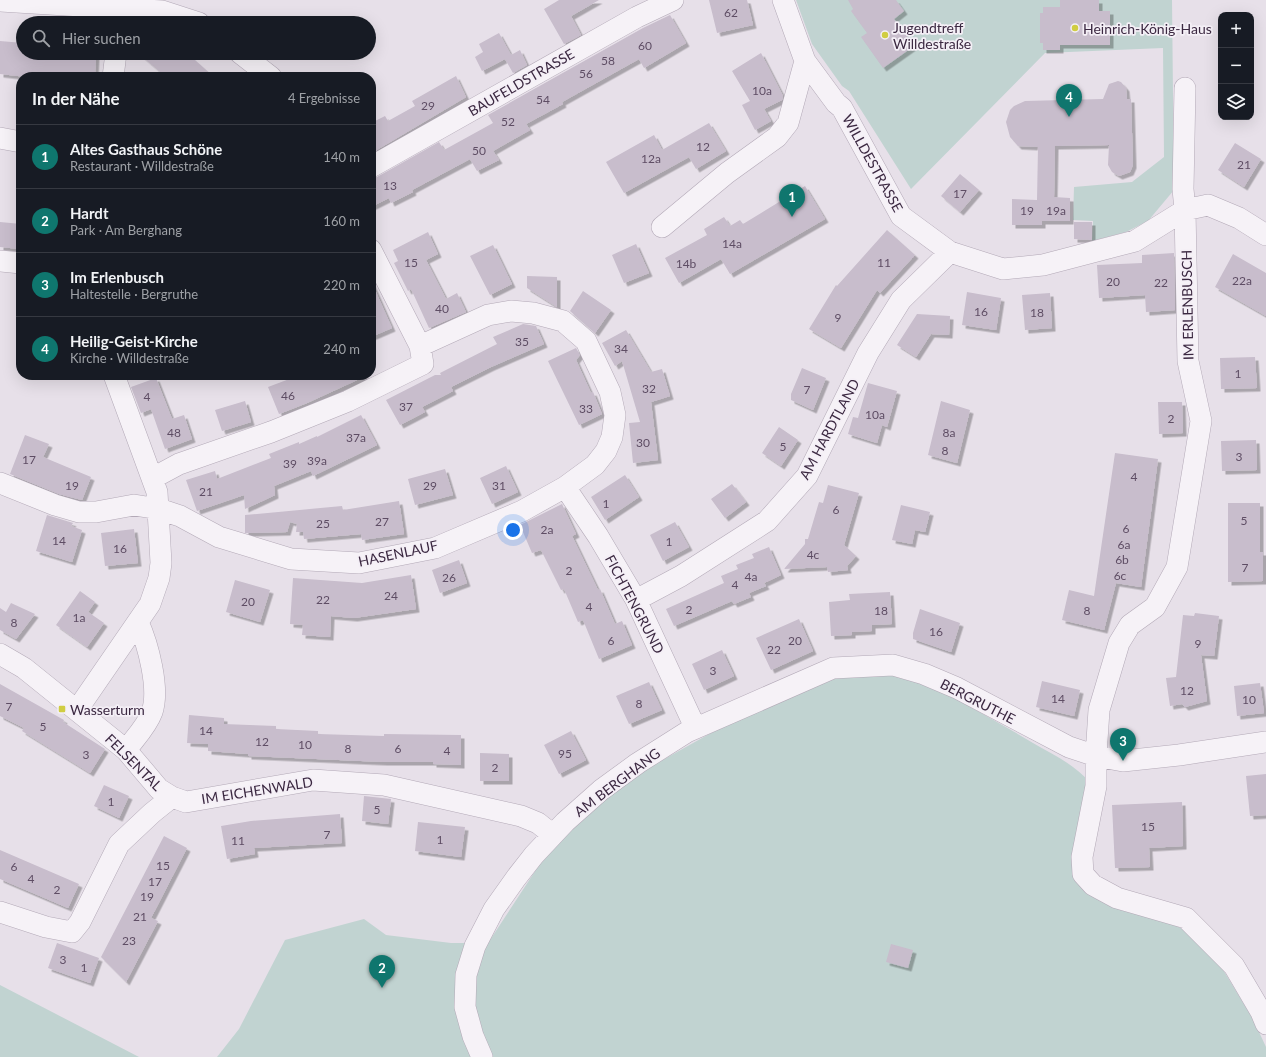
<!DOCTYPE html>
<html lang="de">
<head>
<meta charset="utf-8">
<style>
  :root { --surface:#171b24; --page:#242831; --text:#f1f3f6; --muted:#9ea1a6; --line:#363941; --accent:#0f766e }
  body { margin:0; font-family:Lato,sans-serif; background:var(--page); color:var(--text) }
  .controls { position:absolute; right:12px; top:12px; display:grid; overflow:hidden; border-radius:8px; box-shadow:0 4px 16px #0002 }
  .controls button { width:36px; height:36px; display:grid; place-items:center; padding:0; border:0; border-bottom:1px solid var(--line); background:var(--surface); color:var(--text); font:20px sans-serif }
  .you { position:absolute; left:513px; top:530px; width:14px; height:14px; margin:-10px; border:3px solid #fff; border-radius:50%; background:#1a73e8; box-shadow:0 0 0 6px #1a73e833 }
  .badge { display:grid; place-items:center; width:26px; height:26px; border-radius:50%; background:var(--accent); color:#fff; font-size:13px; font-weight:700 }
  .pin { position:absolute; translate:-50% -33px; filter:drop-shadow(0 1px 2px #0008) }
  .pin::after { content:''; position:absolute; top:21px; width:14px; height:12px; background:inherit; clip-path:polygon(0 0,100% 0,50% 100%) }
  .list { margin:0; padding:0; list-style:none }
  h2 { display:flex; justify-content:space-between; align-items:center; height:52px; margin:0; padding:0 16px; font-size:17px }
  h2 small { font-size:13px; font-weight:400; color:var(--muted) }
  .list li { display:grid; grid-template-columns:26px 1fr auto; gap:12px; align-items:center; box-sizing:border-box; height:64px; padding:0 16px; border-top:1px solid var(--line) }
  .list b { display:block; font-size:15px; white-space:nowrap }
  .list p { margin:0; font-size:13px; white-space:nowrap; color:var(--muted) }
  .list em { font-size:13px; font-style:normal; color:var(--muted) }
  .icon { flex:none; width:22px; height:22px; fill:none; stroke:currentColor; stroke-width:2; stroke-linecap:round; stroke-linejoin:round }
  .map { position:relative; flex:none; width:1266px; height:1057px; overflow:hidden }
  .search { position:absolute; background:var(--surface); box-shadow:0 4px 16px #0002; left:16px; top:16px; width:360px; height:44px; display:flex; align-items:center; gap:10px; box-sizing:border-box; padding:0 14px; border-radius:22px; color:var(--muted); font-size:15px }
  .panel { position:absolute; background:var(--surface); box-shadow:0 4px 16px #0002; left:16px; top:72px; width:360px; height:308px; border-radius:16px }
  .map>svg:first-child { display:block }
</style>
</head>
<body>
<div class="map">
<svg width="1266" height="1057" viewBox="0 0 1266 1057">
  <defs>
    <filter id="shadow"><feDropShadow dx="3.5" dy="3.5" stdDeviation="0" flood-color="#0004"/></filter>
  </defs>
  <rect width="100%" height="100%" fill="#e7e0e9"/>
  <!-- green -->
  <path fill="#c1d3d1" d="M796,0H1172L1174,190L1148,221L1126,232L1092,241L1093,221L1073,220L1074,187L1132,182L1164,157L1163,48L1045,53L911,189L849,91L842,86L812,44Z
    M912,675C953,697 993,719 1033,743C1052,754 1076,765 1090,783L1076,870L1195,936L1219,963L1253,1019L1266,1047V1057H217L239,1029L285,940L364,919L386,935L451,943H488L545,856L588,811L627,780L736,719L836,676Z
    M0,985L139,1057H0Z"/>
  <!-- building -->
  <path fill="#c8bdcc" filter="url(#shadow)" d="M559,0H599L571,16L581,35L564,44L544,9Z
    M709,0H747L753,25L717,33Z
    M848,0H896L904,11L894,19L914,46L883,68L861,37L867,33L851,11L853,9Z
    M1060,0H1099V11H1110V45H1060V50H1043V43H1040V13H1043V7H1060Z
    M670,15L686,43L644,68L639,59L562,102L563,104L526,124L530,130L493,151L499,160L477,171L470,159L412,190L413,192L391,203L389,198L371,207V179L377,177L439,142L444,150L493,123L488,115L643,28Z
    M499,33L511,55L520,50L527,65L513,73L505,59L482,71L475,57L483,52L479,44Z
    M0,41L23,43V53H96L95,77H27L0,74Z
    M138,53H187L214,77H166Z
    M761,53L783,96L782,100L764,109L771,121L755,130L742,105L750,101L732,71Z
    M456,76L466,97L375,151L371,144V123L385,116L388,121L415,106L412,101Z
    M1118,81L1121,82L1126,88L1127,99H1131L1133,165L1130,172L1119,176L1112,172L1108,165L1109,145L1055,146L1054,197L1070,198V221H1042V225H1012V199L1037,200L1038,147L1018,146L1010,137L1006,122L1010,110L1014,106L1025,101L1103,99L1109,84Z
    M709,123L726,151L696,169L689,157L624,193L606,162L654,135L662,150Z
    M1235,143L1261,159L1244,187L1218,170Z
    M960,174L979,190L960,212L941,196Z
    M805,186L825,219L730,274L721,259L679,283L665,258L707,235L704,229L724,217L730,226L740,220L743,224Z
    M0,222L21,224L20,249L0,247Z
    M1074,222H1092V240L1074,239Z
    M887,230L915,255L880,293L877,290L841,348L809,329L836,285L837,286Z
    M428,232L438,254L426,260L446,299L457,293L466,312L429,328L411,289L408,291L394,263L398,261L393,250Z
    M636,244L649,273L624,283L612,255Z
    M493,245L512,284L490,295L470,256Z
    M1174,253L1175,310L1146,312L1145,295L1099,298L1097,265L1142,263V255Z
    M1233,254L1266,273V316L1215,287Z
    M527,276L557,277V307L527,288Z
    M371,281L392,328L371,337Z
    M583,291L611,310L595,333L570,311Z
    M967,292L1001,298L996,330L962,325Z
    M1050,293L1052,328L1025,330L1022,295Z
    M917,314L950,316L949,335L931,334L916,357L897,345Z
    M523,324L536,326L544,344L491,367L451,387L453,391L422,407L425,412L400,425L386,400L435,375H441L440,373L497,344L493,337Z
    M626,330L651,372L662,369L670,396L651,402L658,460L633,463L629,423L640,422L622,361L615,366L602,343Z
    M576,348L580,355L576,360L591,393L593,392L602,414L579,425L548,361Z
    M1255,357L1257,388L1221,389L1220,358Z
    M802,368L826,378L813,410L791,400V394Z
    M300,375H368L307,403L279,414L268,387Z
    M156,378L172,419L184,415L192,439L165,449L151,409L141,413L131,387Z
    M868,383L897,391L887,427L882,425L877,443L848,434L853,417L858,418Z
    M245,401L251,422L222,431L215,410Z
    M941,401L970,410L957,463L928,455Z
    M1158,402H1182L1183,433L1159,434Z
    M361,415L377,445L313,476L311,471L274,486L275,495L245,509L244,495L197,511L186,480L215,471L217,479L271,458L269,454L299,442V444L317,436V437Z
    M779,427L798,440L781,466L762,453Z
    M25,435L49,444L43,457L91,477L82,500L59,494L10,474Z
    M1256,440L1257,470L1222,471L1221,441Z
    M1115,453L1158,459L1141,587L1116,583L1104,630L1062,620L1069,590L1094,596Z
    M506,466L518,492L492,504L480,478Z
    M445,469L453,495L415,505L408,479Z
    M625,475L639,497L605,520L591,497Z
    M732,484L746,502L725,518L711,499Z
    M828,485L859,493L844,545L856,556L847,566L848,570L828,572L827,567L784,569L805,544V539H808L819,502L823,503Z
    M399,501L404,534L362,540L361,534L304,539L303,532H296L297,524L290,522L287,532L245,533V515L342,506L343,510Z
    M1228,503H1260V552H1263V581L1228,582Z
    M562,504L576,534L572,536L598,590L600,589L615,624L622,621L632,645L599,659L583,620L578,622L564,589L561,590L541,550L532,553L520,525Z
    M901,505L930,512L925,532L915,530L912,544L892,540Z
    M47,515L73,523L71,526L82,530L72,562L36,551Z
    M675,522L689,547L663,561L650,535Z
    M134,529L138,563L105,566L101,533Z
    M769,547L781,575L764,583L766,586L749,593L751,597L734,604L732,601L674,626L666,609L724,583L721,576L738,569L736,565L754,558L752,554Z
    M459,560L467,583L440,593L432,570Z
    M411,575L416,609L354,618L331,616L330,637L302,635L303,625L290,624L293,578L362,583Z
    M235,580L270,590L260,622L226,612Z
    M80,591L95,602L88,612L104,623L87,647L56,625Z
    M890,592L892,624L872,625V631L852,632V635L831,636L829,602L850,600L849,594Z
    M11,603L35,614L16,639L0,630V608L6,612Z
    M920,609L960,623L951,652L913,639V633Z
    M1195,613L1219,616L1214,656L1201,655L1207,701L1185,707L1182,704L1170,706L1166,678L1176,677L1183,615L1194,616Z
    M799,619L813,651L771,670L756,638Z
    M722,650L734,676L704,690L692,664Z
    M1042,681L1080,690L1074,716L1036,707Z
    M649,682L662,710L629,724L616,696Z
    M1260,683L1264,713L1237,716L1234,686Z
    M0,684L64,720L63,722L105,749L90,773L22,731L24,728L0,716Z
    M189,715L224,718V724L276,726V729L318,731V734L384,736V734L461,735V765L433,764V762H384L248,756V754L208,751V744L187,743Z
    M571,731L586,760L559,774L544,745Z
    M480,753L509,754V781H480Z
    M1266,774V815L1250,816L1246,776Z
    M104,785L129,796L119,818L94,806Z
    M364,796L391,799L388,824L362,821Z
    M1182,802L1183,846L1149,848L1150,867L1115,868L1112,805Z
    M340,814L342,843L254,848L255,854L227,859L221,826L251,821Z
    M418,822L465,827L461,857L415,851Z
    M164,836L187,848L151,918L158,921L126,982L101,957Z
    M0,850L79,884L68,908L0,879Z
    M57,943L99,958L90,983L48,968Z
    M891,944L913,950L908,968L886,962Z"/>
  <g fill="none" stroke-linecap="round" stroke-linejoin="round">
    <!-- minor casing -->
    <g stroke="#b3a9b7" stroke-width="22">
      <path id="minor" d="M783,0L805,61L836,103L842,108L901,216L950,252L1003,269L1043,265L1135,241L1185,210L1208,205L1239,218L1266,235
        M0,1L162,11L199,23
        M240,53L271,77
        M113,77L116,53
        M1185,88L1183,189L1185,210L1188,361L1201,421L1177,567L1155,607L1130,625L1119,643L1099,710L1096,756V786L1082,857L1083,874L1093,885L1117,898L1186,918L1234,966L1261,1012L1266,1024
        M0,138L21,142
        M371,167L637,17L673,0
        M662,227L727,173L777,137L788,123L805,61
        M371,250L420,346
        M0,261L21,263
        M0,483L55,505L79,512H96L134,505L159,509L180,516L219,537L291,559L359,563L435,548L522,511L565,487L595,465L606,451L612,437L615,415L610,392L586,341L563,321L533,313L511,311L488,315L420,346L423,364L348,401L271,432L179,464L153,478
        M565,487L598,536L636,600L695,727
        M636,600L681,576L767,521L807,476L868,353L901,300L950,252
        M0,654L24,668L126,750L159,789L172,797L186,802L313,780L384,785L521,816L538,823L553,835
        M77,710L150,604L159,578L161,563L157,492L114,375
        M126,750C135,738 147,726 152,712C160,689 148,644 138,622
        M0,912L46,927L72,932L80,922L119,844L152,813L172,797
        M482,1057L473,1036L465,1007L466,975L475,946L494,909L516,878L534,855L565,822L601,790L638,763L687,732L833,668L893,665L924,674L957,688L1069,747L1096,756L1123,761L1179,755L1266,742"/>
    </g>
    <!-- minor -->
    <use href="#minor" stroke="#f6f2f7" stroke-width="21"/>
  </g>
  <!-- markers -->
  <g fill="#d0cd42" stroke="#f4eff6" stroke-width="1.5">
    <circle cx="1075" cy="28" r="4"/>
    <circle cx="885" cy="35" r="4"/>
    <rect x="58" y="705" width="8" height="8" rx="2"/>
  </g>
  <g text-anchor="middle" dominant-baseline="central" stroke-width="3.5" stroke-linejoin="round" paint-order="stroke">
    <!-- number labels -->
    <g font-size="12" fill="#5e4d64">
      <text x="731" y="12">62</text>
      <text x="645" y="45">60</text>
      <text x="608" y="60">58</text>
      <text x="586" y="73">56</text>
      <text x="762" y="90">10a</text>
      <text x="543" y="99">54</text>
      <text x="428" y="105">29</text>
      <text x="508" y="121">52</text>
      <text x="703" y="146">12</text>
      <text x="479" y="150">50</text>
      <text x="651" y="158">12a</text>
      <text x="1244" y="164">21</text>
      <text x="390" y="185">13</text>
      <text x="960" y="193">17</text>
      <text x="1027" y="210">19</text>
      <text x="1056" y="210">19a</text>
      <text x="732" y="243">14a</text>
      <text x="411" y="262">15</text>
      <text x="884" y="262">11</text>
      <text x="686" y="263">14b</text>
      <text x="1242" y="280">22a</text>
      <text x="1113" y="281">20</text>
      <text x="1161" y="282">22</text>
      <text x="442" y="308">40</text>
      <text x="981" y="311">16</text>
      <text x="1037" y="312">18</text>
      <text x="838" y="317">9</text>
      <text x="522" y="341">35</text>
      <text x="621" y="348">34</text>
      <text x="1238" y="373">1</text>
      <text x="649" y="388">32</text>
      <text x="807" y="389">7</text>
      <text x="288" y="395">46</text>
      <text x="147" y="396">4</text>
      <text x="406" y="406">37</text>
      <text x="586" y="408">33</text>
      <text x="875" y="414">10a</text>
      <text x="1171" y="418">2</text>
      <text x="174" y="432">48</text>
      <text x="949" y="432">8a</text>
      <text x="356" y="437">37a</text>
      <text x="643" y="442">30</text>
      <text x="783" y="446">5</text>
      <text x="945" y="450">8</text>
      <text x="1239" y="456">3</text>
      <text x="29" y="459">17</text>
      <text x="317" y="460">39a</text>
      <text x="290" y="463">39</text>
      <text x="1134" y="476">4</text>
      <text x="72" y="485">19</text>
      <text x="430" y="485">29</text>
      <text x="499" y="485">31</text>
      <text x="206" y="491">21</text>
      <text x="606" y="503">1</text>
      <text x="836" y="509">6</text>
      <text x="1244" y="520">5</text>
      <text x="382" y="521">27</text>
      <text x="323" y="523">25</text>
      <text x="1126" y="528">6</text>
      <text x="547" y="529">2a</text>
      <text x="59" y="540">14</text>
      <text x="669" y="541">1</text>
      <text x="1124" y="544">6a</text>
      <text x="120" y="548">16</text>
      <text x="813" y="554">4c</text>
      <text x="1122" y="559">6b</text>
      <text x="1245" y="567">7</text>
      <text x="569" y="570">2</text>
      <text x="1120" y="575">6c</text>
      <text x="751" y="576">4a</text>
      <text x="449" y="577">26</text>
      <text x="735" y="584">4</text>
      <text x="391" y="595">24</text>
      <text x="323" y="599">22</text>
      <text x="248" y="601">20</text>
      <text x="589" y="606">4</text>
      <text x="689" y="609">2</text>
      <text x="881" y="610">18</text>
      <text x="1087" y="610">8</text>
      <text x="79" y="617">1a</text>
      <text x="14" y="622">8</text>
      <text x="936" y="631">16</text>
      <text x="611" y="640">6</text>
      <text x="795" y="640">20</text>
      <text x="1198" y="643">9</text>
      <text x="774" y="649">22</text>
      <text x="713" y="670">3</text>
      <text x="1187" y="690">12</text>
      <text x="1058" y="698">14</text>
      <text x="1249" y="699">10</text>
      <text x="639" y="703">8</text>
      <text x="9" y="706">7</text>
      <text x="43" y="726">5</text>
      <text x="206" y="730">14</text>
      <text x="262" y="741">12</text>
      <text x="305" y="744">10</text>
      <text x="348" y="748">8</text>
      <text x="398" y="748">6</text>
      <text x="447" y="750">4</text>
      <text x="565" y="753">95</text>
      <text x="86" y="754">3</text>
      <text x="495" y="767">2</text>
      <text x="111" y="801">1</text>
      <text x="377" y="809">5</text>
      <text x="1148" y="826">15</text>
      <text x="327" y="834">7</text>
      <text x="440" y="839">1</text>
      <text x="238" y="840">11</text>
      <text x="163" y="865">15</text>
      <text x="14" y="866">6</text>
      <text x="31" y="878">4</text>
      <text x="155" y="881">17</text>
      <text x="57" y="889">2</text>
      <text x="147" y="896">19</text>
      <text x="140" y="916">21</text>
      <text x="129" y="940">23</text>
      <text x="63" y="959">3</text>
      <text x="84" y="967">1</text>
    </g>
    <!-- poi labels -->
    <g font-size="14" fill="#3b2841" stroke="#f4eff6" text-anchor="start">
      <text x="893" y="27">Jugendtreff<tspan x="893" dy="16">Willdestraße</tspan></text>
      <text x="1083" y="28">Heinrich-König-Haus</text>
      <text x="70" y="709">Wasserturm</text>
    </g>
    <!-- street labels -->
    <g font-size="14" fill="#3b2841" stroke="#f4eff6">
      <text transform="translate(521 82) rotate(-30)">BAUFELDSTRASSE</text>
      <text transform="translate(873 163) rotate(61)">WILLDESTRASSE</text>
      <text transform="translate(1187 305) rotate(-91)">IM ERLENBUSCH</text>
      <text transform="translate(829 429) rotate(-62)">AM HARDTLAND</text>
      <text transform="translate(398 553) rotate(-12)">HASENLAUF</text>
      <text transform="translate(635 604) rotate(62)">FICHTENGRUND</text>
      <text transform="translate(978 701) rotate(27)">BERGRUTHE</text>
      <text transform="translate(134 762) rotate(45)">FELSENTAL</text>
      <text transform="translate(617 782) rotate(-37)">AM BERGHANG</text>
      <text transform="translate(257 790) rotate(-9)">IM EICHENWALD</text>
    </g>
  </g>
</svg>
<div class="controls">
<button>+</button>
<button>−</button>
<button><svg class="icon" aria-label="layers" viewBox="0 0 24 24"><path d="M12 4l9 5-9 5-9-5zM3 14l9 5 9-5"/></svg></button>
</div>
<div class="you"></div>
<div class="pin badge" style="left:792px;top:217px">1</div>
<div class="pin badge" style="left:382px;top:988px">2</div>
<div class="pin badge" style="left:1123px;top:761px">3</div>
<div class="pin badge" style="left:1069px;top:117px">4</div>
<div class="search"><svg class="icon" aria-label="search" viewBox="0 0 24 24"><circle cx="10" cy="10" r="6"/><path d="M15 15l6 6"/></svg>Hier suchen</div>
<section class="panel">
<h2>In der Nähe<small>4 Ergebnisse</small></h2>
<ul class="list">
<li><span class="badge">1</span><div><b>Altes Gasthaus Schöne</b><p>Restaurant · Willdestraße</p></div><em>140 m</em></li>
<li><span class="badge">2</span><div><b>Hardt</b><p>Park · Am Berghang</p></div><em>160 m</em></li>
<li><span class="badge">3</span><div><b>Im Erlenbusch</b><p>Haltestelle · Bergruthe</p></div><em>220 m</em></li>
<li><span class="badge">4</span><div><b>Heilig-Geist-Kirche</b><p>Kirche · Willdestraße</p></div><em>240 m</em></li>
</ul>
</section>
</div>
</body>
</html>
